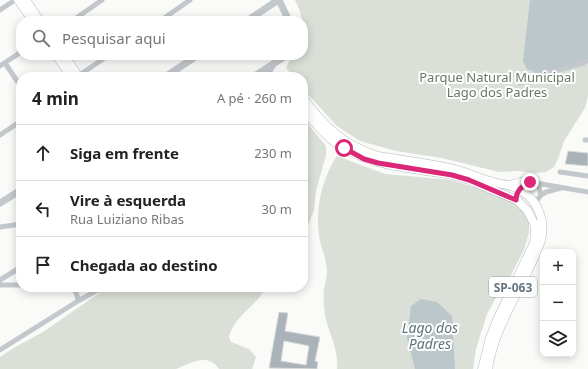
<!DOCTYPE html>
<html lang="pt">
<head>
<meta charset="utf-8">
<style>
  :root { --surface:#fff; --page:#f2f2f2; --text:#222; --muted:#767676; --line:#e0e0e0 }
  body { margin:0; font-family:"Noto Sans",sans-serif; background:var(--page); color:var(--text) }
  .controls { position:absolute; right:12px; bottom:12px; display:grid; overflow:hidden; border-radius:8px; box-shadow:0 2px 10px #0003 }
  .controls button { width:36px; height:36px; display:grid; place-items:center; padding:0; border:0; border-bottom:1px solid var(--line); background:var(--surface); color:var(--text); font:20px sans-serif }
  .stop { position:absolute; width:12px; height:12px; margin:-9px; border:3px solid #db2777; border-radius:50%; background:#fff }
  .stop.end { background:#db2777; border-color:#fff; box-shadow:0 1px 4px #0008 }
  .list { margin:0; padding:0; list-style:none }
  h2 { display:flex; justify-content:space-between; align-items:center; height:52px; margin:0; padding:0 16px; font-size:17px }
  h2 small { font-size:13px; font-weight:400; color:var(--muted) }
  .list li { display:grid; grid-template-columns:26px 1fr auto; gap:12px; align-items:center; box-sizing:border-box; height:56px; padding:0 16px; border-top:1px solid var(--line) }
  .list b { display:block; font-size:15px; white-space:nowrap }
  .list p { margin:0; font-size:13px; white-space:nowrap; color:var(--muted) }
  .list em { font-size:13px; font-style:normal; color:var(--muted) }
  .icon { flex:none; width:22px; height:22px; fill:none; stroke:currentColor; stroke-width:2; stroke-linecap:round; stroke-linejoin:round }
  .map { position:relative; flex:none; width:588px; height:369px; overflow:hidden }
  .search { position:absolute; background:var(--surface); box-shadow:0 2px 10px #0003; left:16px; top:16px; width:292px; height:44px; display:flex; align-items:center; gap:10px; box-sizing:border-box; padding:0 14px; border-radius:16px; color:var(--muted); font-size:15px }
  .panel { position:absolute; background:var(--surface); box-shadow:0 2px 10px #0003; left:16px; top:72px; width:292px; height:220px; border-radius:16px }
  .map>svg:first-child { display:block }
</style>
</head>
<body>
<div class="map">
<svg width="588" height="369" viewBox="0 0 588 369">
  <rect width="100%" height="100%" fill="#fafaf8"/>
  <!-- green -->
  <path fill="#dadfd7" d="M295,0H588V96L585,108L564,141L558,159L554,167L546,172L537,173L518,171L499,172L442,158L396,151L360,141L337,126L303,89V77H294L286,68C290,59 292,55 303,55L304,28L300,11Z
    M303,118L326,146V155L316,191L314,210L303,239Z
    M337,156L385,174L451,180L486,191L512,201L519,207L525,215L529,223V233L524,250L511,275L500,290L487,314L476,349L473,369H337C339,350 329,334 325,316C324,307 323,298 324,289C325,283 327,277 327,271C327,260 322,251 320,241C314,213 321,180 337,156Z
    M108,287H266C263,291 261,297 257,300C246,312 233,321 229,337L231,342L249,349L256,357L252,369H219C208,352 190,363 176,369H0V357L17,346L43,332Z"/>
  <!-- water -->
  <path fill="#bbc7cb" d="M530,0H588V60L546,73H536L527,69L523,61Z
    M421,299L437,302L452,316L455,369H415L407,338L411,306Z"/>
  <!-- building -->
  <path fill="#aab3b9" stroke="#dcdcda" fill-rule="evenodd" d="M568,151L588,153V166L565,164Z
    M279,312L288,313L285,331L320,337L315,361L318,362L317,369L269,368ZM284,341L309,346L306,365L281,361Z"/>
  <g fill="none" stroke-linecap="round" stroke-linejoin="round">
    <!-- primary casing -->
    <g stroke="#b5babe" stroke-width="9">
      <path id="primary" d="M18,0L33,21
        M26,0L40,21
        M56,55L71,77
        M64,55L79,77
        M303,98C325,127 342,144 378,156C402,160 426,163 450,168C464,171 476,177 490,181C498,184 508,184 516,188C539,198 548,224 539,246C523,288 495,324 488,369
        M303,110C313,120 322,132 333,141C367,167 411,168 452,175L469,180L517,200L527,210L534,223L535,229L534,243L497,320L490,338L482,369
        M509,185L521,182L528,183"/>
    </g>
    <!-- minor -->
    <path stroke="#c3c8cc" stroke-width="5" d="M0,10L15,0
      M72,21L102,0
      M160,21L190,0
      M5,63L21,87
      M0,66L21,52
      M78,76L109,55
      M520,83L534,77L583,63L588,60
      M0,135L21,121
      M585,140H588
      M560,172L588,176
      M535,183L539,187L541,195L535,203
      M519,189L530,182L588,192
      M541,195L546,192L561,188
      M0,227L21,224
      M0,280L21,267
      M0,285H21
      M73,287L77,295L78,301
      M0,350L78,301L103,287"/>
    <!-- tertiary -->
    <path stroke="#c3c8cc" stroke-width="7" d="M279,0L289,21
      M247,21L278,0
      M165,77L198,55
      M253,77L287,55
      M265,77L272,66
      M0,203L21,190"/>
    <!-- primary -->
    <use href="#primary" stroke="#fff" stroke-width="8"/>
  </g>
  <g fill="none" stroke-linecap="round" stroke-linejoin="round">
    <!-- route -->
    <path stroke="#db2777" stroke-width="5" d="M344,148L364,159L378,163L452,175L469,180L516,200C516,191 521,186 530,182"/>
  </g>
  <g text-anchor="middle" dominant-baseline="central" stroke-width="4" stroke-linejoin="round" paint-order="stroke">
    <!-- shield labels -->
    <rect fill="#fff" stroke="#939fa8" stroke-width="1" x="489" y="277" width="48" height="20" rx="3"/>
    <g font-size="12" font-weight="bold" fill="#657683">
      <text x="513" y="287">SP-063</text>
    </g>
    <!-- park labels -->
    <g font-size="13" fill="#687a64" stroke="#fff">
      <text x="497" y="77">Parque Natural Municipal<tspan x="497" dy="15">Lago dos Padres</tspan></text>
    </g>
    <!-- water labels -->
    <g font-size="14" font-style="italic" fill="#60757c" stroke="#fff">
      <text x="430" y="327">Lago dos<tspan x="430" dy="16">Padres</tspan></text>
    </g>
  </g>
</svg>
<div class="controls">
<button>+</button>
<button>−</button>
<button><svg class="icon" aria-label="layers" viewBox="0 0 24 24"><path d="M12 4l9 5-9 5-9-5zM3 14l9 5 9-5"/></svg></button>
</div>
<div class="stop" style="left:344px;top:148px"></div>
<div class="stop end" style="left:530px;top:182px"></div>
<div class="search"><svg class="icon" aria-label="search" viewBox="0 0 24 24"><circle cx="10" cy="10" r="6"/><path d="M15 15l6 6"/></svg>Pesquisar aqui</div>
<section class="panel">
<h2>4 min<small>A pé · 260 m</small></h2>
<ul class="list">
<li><svg class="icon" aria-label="ahead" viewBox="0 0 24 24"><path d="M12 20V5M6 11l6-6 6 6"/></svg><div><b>Siga em frente</b></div><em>230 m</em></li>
<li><svg class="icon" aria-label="left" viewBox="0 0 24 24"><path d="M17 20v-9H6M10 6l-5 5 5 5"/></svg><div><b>Vire à esquerda</b><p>Rua Luiziano Ribas</p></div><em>30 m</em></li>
<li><svg class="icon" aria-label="arrive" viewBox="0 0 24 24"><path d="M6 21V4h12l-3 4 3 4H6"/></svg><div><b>Chegada ao destino</b></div></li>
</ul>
</section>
</div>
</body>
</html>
